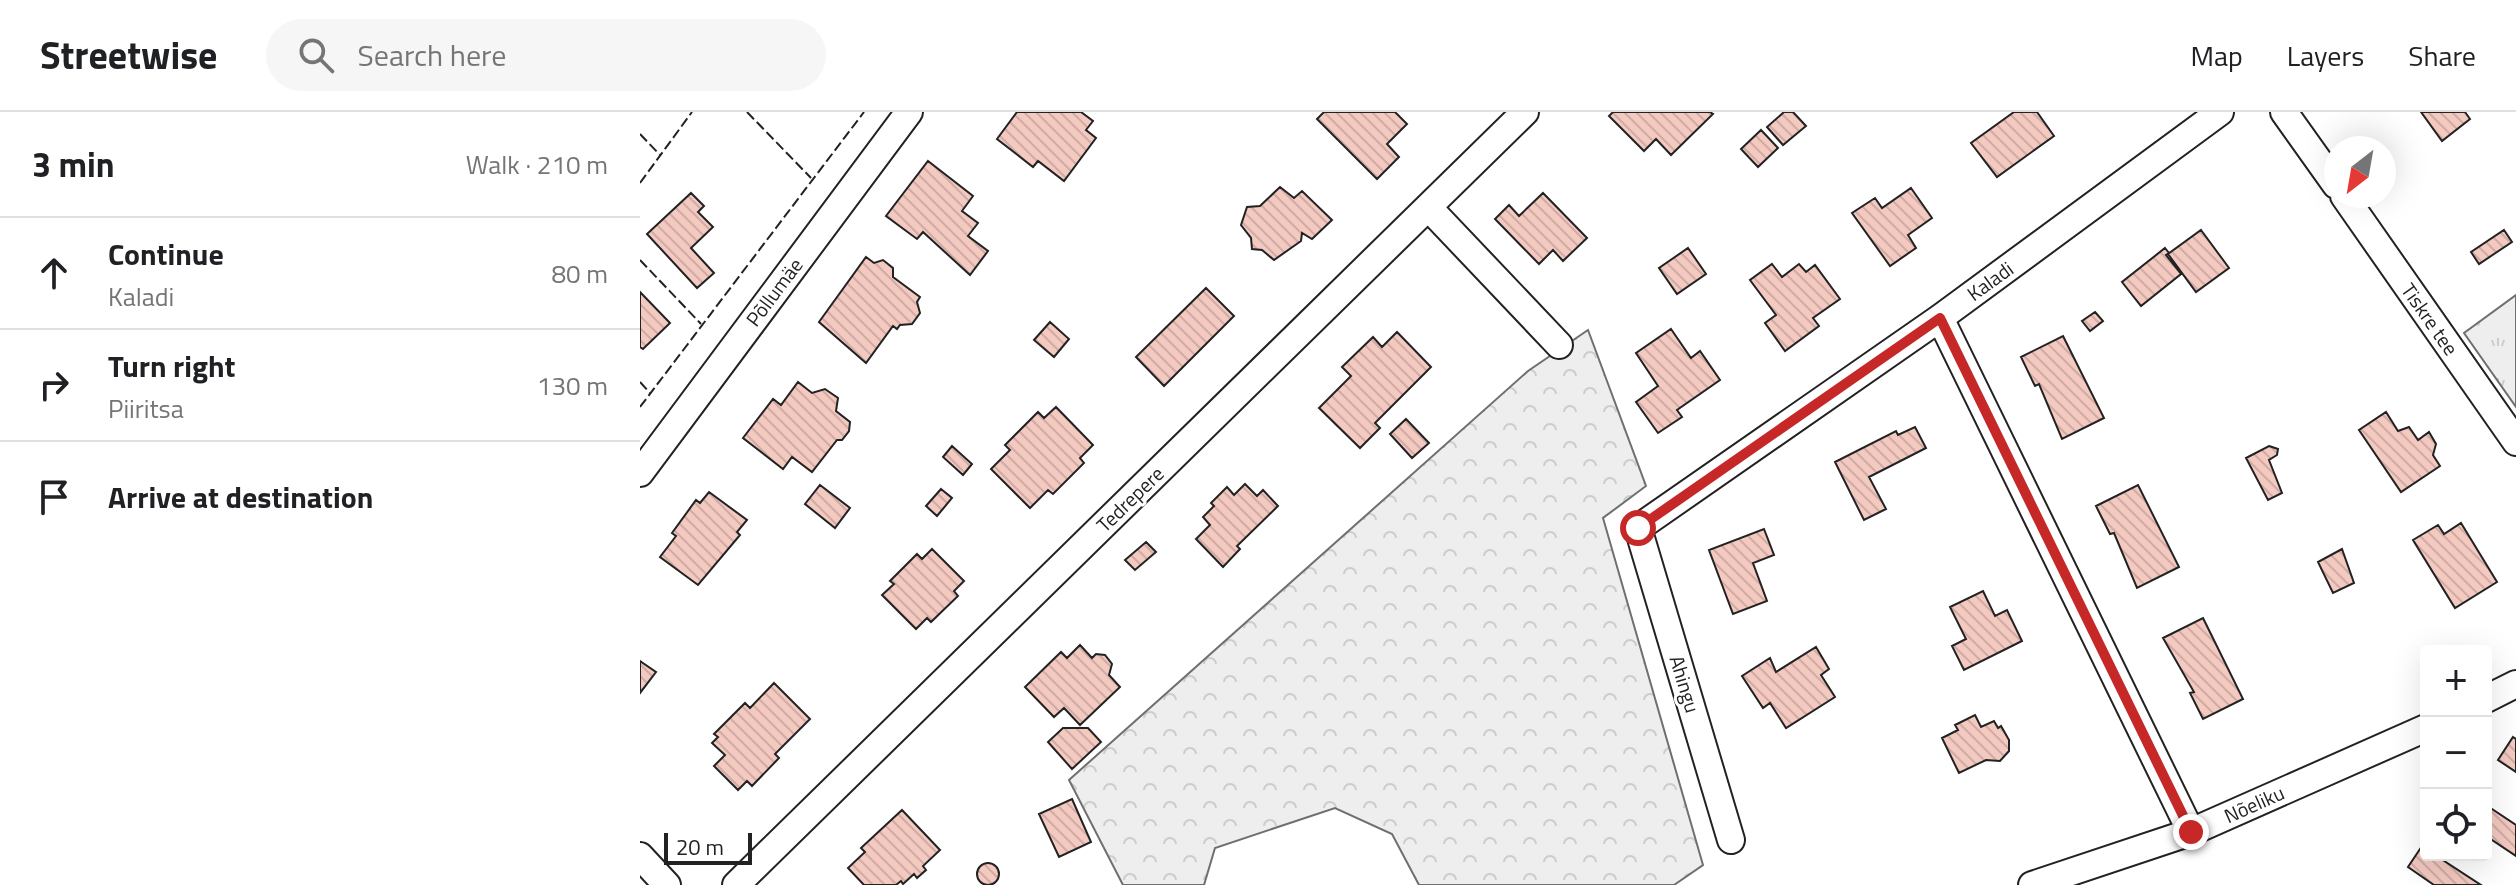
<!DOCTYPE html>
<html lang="en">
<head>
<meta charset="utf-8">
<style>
  :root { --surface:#fff; --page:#f6f6f6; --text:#202124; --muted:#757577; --line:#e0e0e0 }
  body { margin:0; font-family:"Titillium Web",sans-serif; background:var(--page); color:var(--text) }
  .controls { position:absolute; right:24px; bottom:24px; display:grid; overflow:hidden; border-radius:8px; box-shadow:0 8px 32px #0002 }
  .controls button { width:72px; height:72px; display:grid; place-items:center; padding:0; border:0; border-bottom:2px solid var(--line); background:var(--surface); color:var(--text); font:40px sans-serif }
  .compass { position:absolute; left:1684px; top:24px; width:72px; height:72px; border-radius:50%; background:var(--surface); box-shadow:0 8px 32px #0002; rotate:211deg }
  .scale { position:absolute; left:24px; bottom:20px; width:88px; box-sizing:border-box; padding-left:8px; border:4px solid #222; border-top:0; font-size:22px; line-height:28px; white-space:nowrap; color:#222; -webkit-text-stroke:6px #fff; paint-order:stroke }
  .stop { position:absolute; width:24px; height:24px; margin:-18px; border:6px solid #c62828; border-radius:50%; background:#fff }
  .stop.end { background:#c62828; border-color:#fff; box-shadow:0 2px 8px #0008 }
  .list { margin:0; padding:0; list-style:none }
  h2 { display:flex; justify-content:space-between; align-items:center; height:104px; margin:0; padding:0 32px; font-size:34px }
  h2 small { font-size:26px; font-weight:400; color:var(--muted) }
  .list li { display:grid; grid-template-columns:52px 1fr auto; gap:24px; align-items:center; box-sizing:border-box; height:112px; padding:0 32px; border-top:2px solid var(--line) }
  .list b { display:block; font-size:30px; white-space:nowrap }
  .list p { margin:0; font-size:26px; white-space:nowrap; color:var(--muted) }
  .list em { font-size:26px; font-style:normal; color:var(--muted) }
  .icon { flex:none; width:44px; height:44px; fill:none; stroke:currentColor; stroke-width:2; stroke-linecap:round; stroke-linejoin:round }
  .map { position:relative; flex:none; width:1876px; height:773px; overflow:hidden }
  header { display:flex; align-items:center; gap:48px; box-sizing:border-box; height:112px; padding:0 40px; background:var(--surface); border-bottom:2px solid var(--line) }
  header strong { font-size:38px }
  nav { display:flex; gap:44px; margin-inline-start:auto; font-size:28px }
  .search { width:560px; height:72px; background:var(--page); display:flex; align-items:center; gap:20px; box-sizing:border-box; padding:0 28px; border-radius:44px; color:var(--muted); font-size:30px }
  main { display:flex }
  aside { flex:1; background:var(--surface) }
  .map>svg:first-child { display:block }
</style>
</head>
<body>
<header>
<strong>Streetwise</strong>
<div class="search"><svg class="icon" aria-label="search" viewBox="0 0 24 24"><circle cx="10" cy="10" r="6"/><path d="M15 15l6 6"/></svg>Search here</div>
<nav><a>Map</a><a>Layers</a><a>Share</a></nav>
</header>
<main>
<aside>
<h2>3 min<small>Walk · 210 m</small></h2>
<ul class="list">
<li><svg class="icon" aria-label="ahead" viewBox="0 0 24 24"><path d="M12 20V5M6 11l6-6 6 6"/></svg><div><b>Continue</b><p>Kaladi</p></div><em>80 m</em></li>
<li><svg class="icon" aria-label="right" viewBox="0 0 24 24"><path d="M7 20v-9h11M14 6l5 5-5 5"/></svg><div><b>Turn right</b><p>Piiritsa</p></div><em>130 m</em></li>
<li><svg class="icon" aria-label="arrive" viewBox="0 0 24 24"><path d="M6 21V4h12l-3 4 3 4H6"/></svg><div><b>Arrive at destination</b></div></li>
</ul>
</aside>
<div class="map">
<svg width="1876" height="773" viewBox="0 0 1876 773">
  <defs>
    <pattern id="grass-tufts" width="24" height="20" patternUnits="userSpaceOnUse" patternTransform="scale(2)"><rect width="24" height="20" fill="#eee"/><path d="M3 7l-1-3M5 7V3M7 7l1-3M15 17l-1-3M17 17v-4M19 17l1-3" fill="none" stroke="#ccc"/></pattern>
    <pattern id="forest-crowns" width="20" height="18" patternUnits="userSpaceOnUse" patternTransform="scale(2)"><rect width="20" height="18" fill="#eee"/><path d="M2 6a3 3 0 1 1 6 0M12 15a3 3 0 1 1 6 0" fill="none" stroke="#ccc"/></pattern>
    <pattern id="building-back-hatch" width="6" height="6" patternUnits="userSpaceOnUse" patternTransform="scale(2)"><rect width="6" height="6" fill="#f3c9c0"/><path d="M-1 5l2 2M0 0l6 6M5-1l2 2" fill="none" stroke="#d0aca5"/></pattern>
  </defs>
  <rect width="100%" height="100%" fill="#fff"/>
  <!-- grass -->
  <path fill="url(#grass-tufts)" stroke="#6f6f6f" stroke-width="2" d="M1876,183V295L1824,221Z"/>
  <!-- forest -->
  <path fill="url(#forest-crowns)" stroke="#6f6f6f" stroke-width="2" d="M948,218L1006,374L963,406L1063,753L1034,773H779L752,722L695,696L575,736L564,773H483L429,668L888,259Z"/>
  <!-- building -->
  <path fill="url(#building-back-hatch)" stroke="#222" stroke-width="2" d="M441,0L453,9L446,18L456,26L424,69L398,49L393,55L357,27L377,0Z
    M684,0H755L767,12L747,32L759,45L737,67L677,7Z
    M973,0H1070L1073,2L1031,43L1016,27L1004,39L969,4Z
    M1144,0H1153L1166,14L1143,33L1127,15Z
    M1374,0H1397L1414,24L1357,65L1331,31Z
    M1781,0H1825L1830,7L1802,29Z
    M1121,18L1138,36L1118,55L1101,37Z
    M288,49L333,84L322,99L338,111L328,124L348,139L330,163L283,120L277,127L246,104Z
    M640,75L654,86L662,79L692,108L672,127L662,121L661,129L634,148L622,138L612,137L611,126L601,113L607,95L620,94Z
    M1271,76L1292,106L1268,123L1276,136L1250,154L1212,101L1235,86L1242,96Z
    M51,81L64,94L58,100L73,115L51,136L74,161L57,176L7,122Z
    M903,81L947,126L923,149L913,138L899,152L855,107L869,93L879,104Z
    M1561,118L1589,156L1556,180L1528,142Z
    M1864,118L1872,130L1839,152L1831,140Z
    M1048,136L1066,162L1037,182L1019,156Z
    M1525,136L1529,141L1526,143L1541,162L1501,194L1482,170Z
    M226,145L234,151L243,148L253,156V165L280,185L277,190L280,201L272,212L260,213L257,217L253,214L226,251L179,210Z
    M1132,152L1142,165L1159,152L1166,160L1175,153L1200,187L1173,206L1179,214L1145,239L1125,211L1136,203L1110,168Z
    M566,176L594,204L524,274L496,245Z
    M0,180L30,211L3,237L0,235Z
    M1455,200L1463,209L1450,219L1442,209Z
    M410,210L429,227L414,245L394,228Z
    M1031,217L1051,246L1060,239L1080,268L1037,298L1042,305L1018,321L996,290L1018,274L996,241Z
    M757,220L791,255L735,311L740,316L720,336L679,296L711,264L702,255L733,225L742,235Z
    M1423,224L1464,306L1422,327L1399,272L1395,274L1381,245Z
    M158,270L172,281L185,277L198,286L196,299L210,310L209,319L202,328H197L172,360L152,345L143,357L103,326L133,287L141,293Z
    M416,295L453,333L440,346L444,351L413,382L408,378L390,396L351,357L370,338L365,333L398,300L404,306Z
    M1746,300L1758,319L1769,315L1778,328L1789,320L1796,332L1793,343L1800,354L1761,380L1719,318Z
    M766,307L789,331L772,346L750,322Z
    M1275,315L1286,336L1229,365L1246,397L1224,408L1195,350L1256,319L1258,323Z
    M312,334L332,352L323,363L303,345Z
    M1629,334L1638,337L1637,343L1629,348L1642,381L1628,388L1606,346Z
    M605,372L617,384L623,378L638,394L597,434L600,437L583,455L556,427L570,413L563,405L574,394L571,391L587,375L594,383Z
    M180,373L210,396L195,416L165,392Z
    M1498,373L1539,455L1497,476L1474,421L1470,422L1456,394Z
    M301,377L312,386L297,404L286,394Z
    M69,380L107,408L97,420L100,423L58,473L20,445L36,424L32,421L56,388L60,391Z
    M1821,411L1857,470L1815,496L1773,428L1798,413L1804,422Z
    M1124,417L1134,443L1113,451L1127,489L1093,502L1069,438Z
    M506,430L516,440L495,458L485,448Z
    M292,437L324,469L314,479L318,484L291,510L287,506L276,517L242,483L254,472L250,469L277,442L282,447Z
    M1702,437L1714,471L1693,481L1678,450Z
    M1343,479L1355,504L1367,498L1382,529L1324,558L1312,534L1326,527L1310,495Z
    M1563,506L1603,587L1563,607L1550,581L1554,580L1523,526Z
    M440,533L452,546L456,542L465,543L472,552L469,563L480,575L440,613L424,596L414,605L385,575L421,540L427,546Z
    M1176,535L1189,557L1181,563L1195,585L1146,616L1130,591L1123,596L1102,564L1130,546L1136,560Z
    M0,549L16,560L0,581Z
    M134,571L170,607L135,642L139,646L112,674L107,669L98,678L74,654L85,643L72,631L78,625L74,622L105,591L110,596Z
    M1335,603L1341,615L1354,609L1358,616L1361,614L1369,628V639L1360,649L1346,648L1319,661L1302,626L1318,618L1315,613Z
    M423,616H448L461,630L432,657L408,630Z
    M1873,625L1876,627V660L1858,648Z
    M432,687L451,730L419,745L399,702Z
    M1846,693L1876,713V744L1846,724Z
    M262,698L300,738L283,754L286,758L277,766L274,762L263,772L261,769L256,773H224L208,756L225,740L221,736Z
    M1782,734L1786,743H1795L1841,773H1794L1768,755Z
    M337 762a11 11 0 1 1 22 0a11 11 0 1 1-22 0Z"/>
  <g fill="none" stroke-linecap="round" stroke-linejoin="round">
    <!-- minor casing -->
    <g stroke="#222" stroke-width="30">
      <path id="minor" d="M1644,0L1696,73
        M1704,84L1876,330
        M788,95L919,233
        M1300,206L1551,720
        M0,361L269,0
        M1846,587L1876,572
        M1091,728L998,416L1300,206L1580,0
        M0,744L27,773
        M96,773L885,0
        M1392,773L1551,720L1786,616"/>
    </g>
    <!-- minor -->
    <use href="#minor" stroke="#fff" stroke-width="26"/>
    <!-- fence -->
    <path stroke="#222" stroke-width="2" stroke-dasharray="10 4" stroke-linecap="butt" d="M107,0L171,66
      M0,22L20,43
      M0,71L52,0
      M0,148L61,212
      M0,270L10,281
      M0,295L224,0"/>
  </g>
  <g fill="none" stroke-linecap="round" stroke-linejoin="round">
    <!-- route -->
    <path stroke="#c62828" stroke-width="10" d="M998,416L1300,206L1551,720"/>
  </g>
  <g text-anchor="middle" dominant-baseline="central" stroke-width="6" stroke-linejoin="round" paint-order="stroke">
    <!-- street labels -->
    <g font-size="20" fill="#222" stroke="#fff">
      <text transform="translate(1350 169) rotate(-36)">Kaladi</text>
      <text transform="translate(134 180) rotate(-53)">Põllumäe</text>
      <text transform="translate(1790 207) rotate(55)">Tiskre tee</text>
      <text transform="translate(490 387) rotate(-44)">Tedrepere</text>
      <text transform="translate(1045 572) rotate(73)">Ahingu</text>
      <text transform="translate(1614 692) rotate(-24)">Nõeliku</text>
    </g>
  </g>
</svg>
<div class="controls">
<button>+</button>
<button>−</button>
<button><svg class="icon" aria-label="locate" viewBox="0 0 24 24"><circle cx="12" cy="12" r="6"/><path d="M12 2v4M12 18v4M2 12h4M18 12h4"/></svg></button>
</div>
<svg class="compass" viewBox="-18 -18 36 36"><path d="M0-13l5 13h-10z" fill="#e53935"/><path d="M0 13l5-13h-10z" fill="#757577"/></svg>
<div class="scale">20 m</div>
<div class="stop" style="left:998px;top:416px"></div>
<div class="stop end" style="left:1551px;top:720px"></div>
</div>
</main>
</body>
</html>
